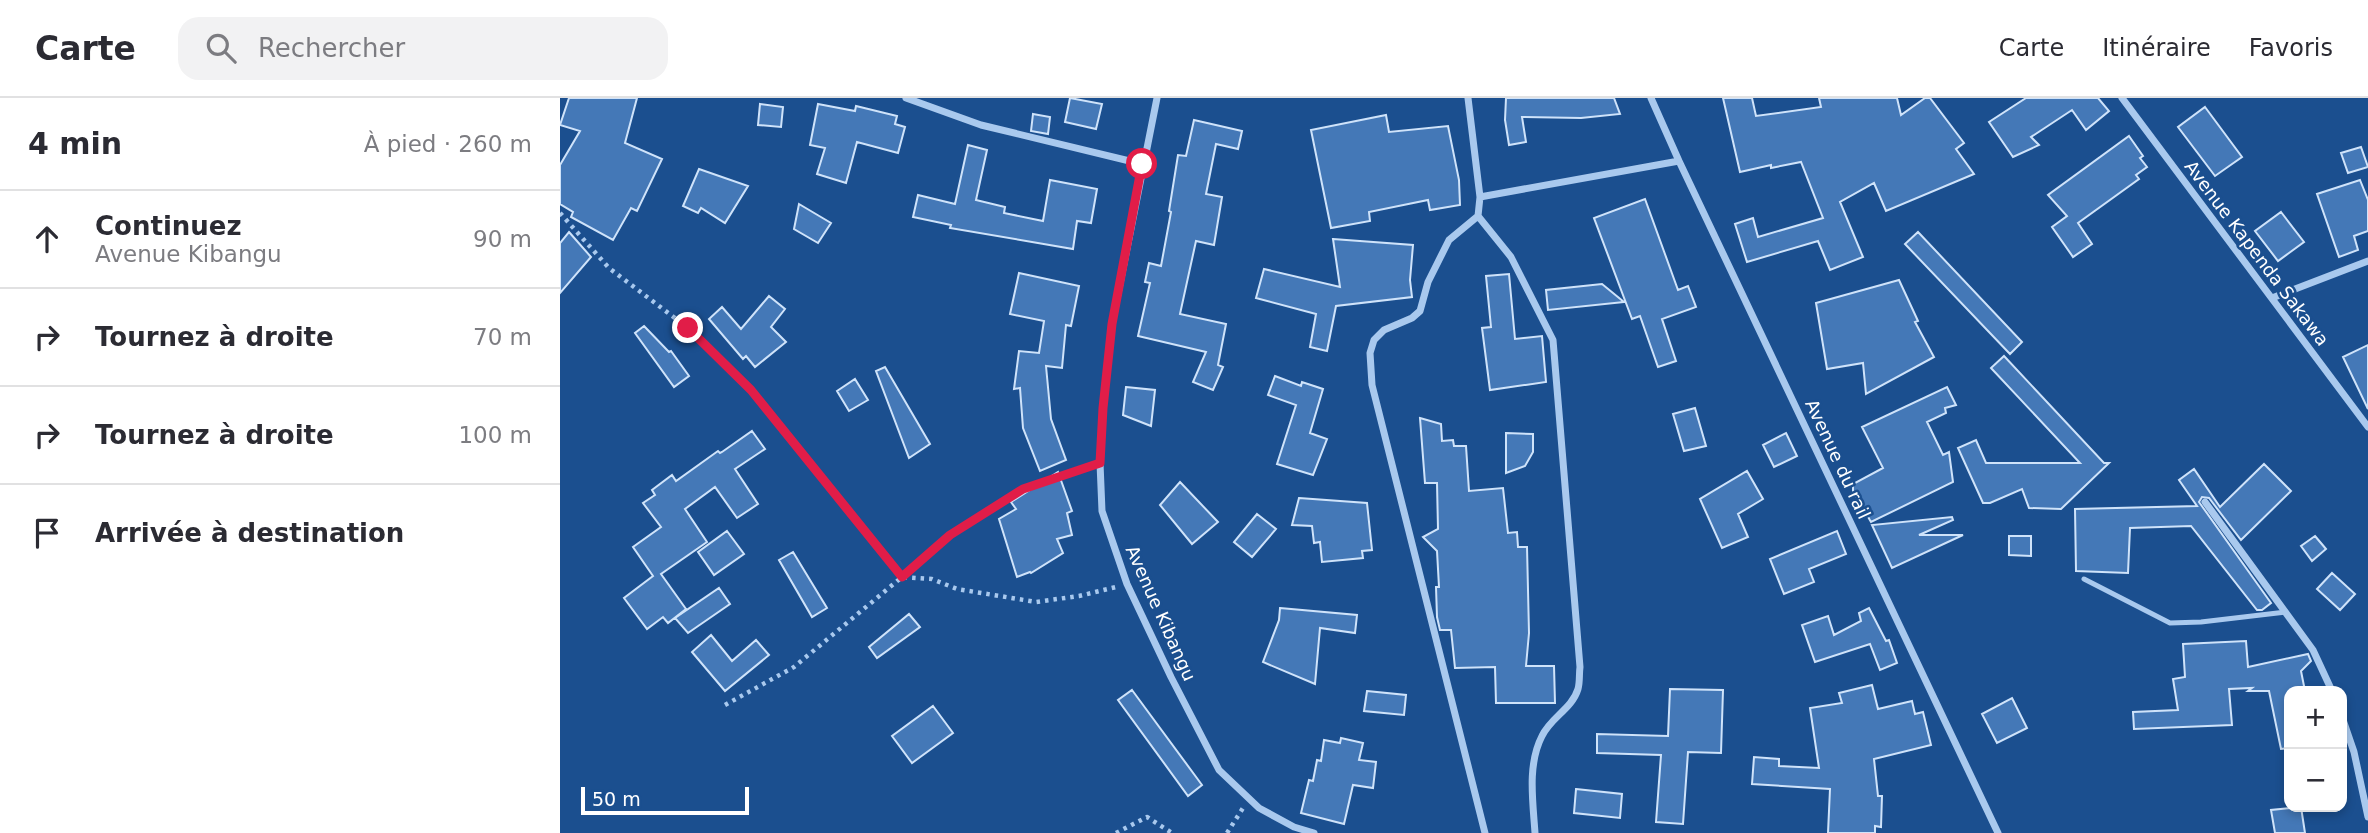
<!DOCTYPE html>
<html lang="fr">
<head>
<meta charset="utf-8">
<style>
  :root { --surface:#fff; --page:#f2f2f3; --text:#2b2b33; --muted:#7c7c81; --line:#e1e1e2 }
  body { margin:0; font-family:"DejaVu Sans",sans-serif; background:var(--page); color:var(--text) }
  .controls { position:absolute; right:21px; bottom:21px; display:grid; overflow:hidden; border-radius:14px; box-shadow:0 4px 10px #0003 }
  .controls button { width:63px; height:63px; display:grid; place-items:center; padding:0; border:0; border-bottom:2px solid var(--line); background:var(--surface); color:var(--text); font:35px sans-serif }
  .scale { position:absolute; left:21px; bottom:18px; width:168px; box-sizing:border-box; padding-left:7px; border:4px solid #fff; border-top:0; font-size:19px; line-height:24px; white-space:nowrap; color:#fff; -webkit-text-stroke:5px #1b4f8f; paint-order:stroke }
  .stop { position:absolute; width:21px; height:21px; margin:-16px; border:5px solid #e11d48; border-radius:50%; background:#fff }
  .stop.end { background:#e11d48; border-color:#fff; box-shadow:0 2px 7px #0008 }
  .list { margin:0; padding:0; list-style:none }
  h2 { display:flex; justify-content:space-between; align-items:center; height:91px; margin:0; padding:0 28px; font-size:30px }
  h2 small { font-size:23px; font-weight:400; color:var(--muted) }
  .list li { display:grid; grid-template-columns:46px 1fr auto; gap:21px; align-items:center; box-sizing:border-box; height:98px; padding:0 28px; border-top:2px solid var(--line) }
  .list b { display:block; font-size:26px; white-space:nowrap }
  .list p { margin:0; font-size:23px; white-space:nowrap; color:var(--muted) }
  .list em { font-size:23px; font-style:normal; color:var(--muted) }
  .icon { flex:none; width:38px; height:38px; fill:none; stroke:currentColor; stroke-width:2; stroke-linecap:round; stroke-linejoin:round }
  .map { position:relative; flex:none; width:1808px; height:735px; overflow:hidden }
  header { display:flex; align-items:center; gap:42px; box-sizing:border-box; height:98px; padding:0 35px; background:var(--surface); border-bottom:2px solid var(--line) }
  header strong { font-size:33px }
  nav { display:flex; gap:38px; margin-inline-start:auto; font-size:24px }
  .search { width:490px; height:63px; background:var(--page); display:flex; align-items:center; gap:18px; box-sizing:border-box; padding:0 24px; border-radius:21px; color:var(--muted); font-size:26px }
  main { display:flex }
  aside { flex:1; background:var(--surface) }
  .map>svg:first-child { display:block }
</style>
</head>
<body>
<header>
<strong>Carte</strong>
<div class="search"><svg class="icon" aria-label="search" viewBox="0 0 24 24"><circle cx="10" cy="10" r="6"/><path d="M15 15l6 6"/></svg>Rechercher</div>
<nav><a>Carte</a><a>Itinéraire</a><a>Favoris</a></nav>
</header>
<main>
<aside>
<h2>4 min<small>À pied · 260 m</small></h2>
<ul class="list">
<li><svg class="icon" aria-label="ahead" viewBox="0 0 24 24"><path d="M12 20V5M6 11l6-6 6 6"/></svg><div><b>Continuez</b><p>Avenue Kibangu</p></div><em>90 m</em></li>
<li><svg class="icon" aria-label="right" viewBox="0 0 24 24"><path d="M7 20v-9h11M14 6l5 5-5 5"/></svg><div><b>Tournez à droite</b></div><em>70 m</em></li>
<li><svg class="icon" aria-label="right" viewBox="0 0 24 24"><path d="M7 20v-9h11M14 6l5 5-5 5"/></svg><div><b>Tournez à droite</b></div><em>100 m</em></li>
<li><svg class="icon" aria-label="arrive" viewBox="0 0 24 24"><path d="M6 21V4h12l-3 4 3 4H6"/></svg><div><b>Arrivée à destination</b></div></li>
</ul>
</aside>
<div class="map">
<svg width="1808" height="735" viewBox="0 0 1808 735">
  <rect width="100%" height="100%" fill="#1b4f8f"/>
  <!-- building -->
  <path fill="#4478b7" stroke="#cfe3fa" stroke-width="2" d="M9,0H77L65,45L102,61L77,113L71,110L53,142L11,119L13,114L0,106V67L20,33L0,27Z
    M510,0L542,6L536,31L505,24Z
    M946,0H1054L1060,16L1021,20L962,19L966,44L949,47L945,22Z
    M1163,0H1192L1196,18L1261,9L1259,0H1337L1341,17L1365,0H1370L1404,45L1396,51L1414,76L1326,113L1314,85L1280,104L1303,159L1270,172L1258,143L1187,164L1175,126L1193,120L1198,139L1263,120L1241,64L1211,70V67L1180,74Z
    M1466,0H1538L1549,13L1526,32L1512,12L1471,39L1479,47L1453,59L1429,24Z
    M200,6L223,9L221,29L198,27Z
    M258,6L295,13L296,8L337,18L335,26L345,29L338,55L297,44L286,85L257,76L265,50L250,47Z
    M1645,9L1682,59L1655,78L1618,29Z
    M473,16L490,19L488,36L471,33Z
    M826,17L829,34L888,28L899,82L900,107L870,112L868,102L809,114L810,123L771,130L751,32Z
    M634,22L682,33L678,51L656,46L646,96L662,99L654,147L636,143L620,216L666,226L658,267L663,269L653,292L633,284L646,254L578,238L590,185L585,184L589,165L601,168L611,114L609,113L618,57L626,58Z
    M1569,38L1583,58L1580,60L1587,69L1576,77L1579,81L1518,125L1532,146L1513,159L1492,129L1507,118L1488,97Z
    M408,47L427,52L416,102L445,109L444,115L483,123L490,82L537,91L531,125L517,123L513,151L390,130L391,127L353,119L358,97L395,106Z
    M1801,49L1808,69L1788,75L1781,55Z
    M139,71L188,88L165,125L141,110L138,115L123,108Z
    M1800,82L1808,102V133L1794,138L1798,152L1779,159L1757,96Z
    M1085,101L1118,192L1128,188L1136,209L1102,221L1116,263L1098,269L1080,218L1072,221L1034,120Z
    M239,106L271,125L258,145L234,131Z
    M1721,114L1744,144L1718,163L1695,133Z
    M9,134L31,159L0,195V145Z
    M1358,134L1462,244L1450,256L1345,146Z
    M773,141L853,147L850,182L852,199L776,208L767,253L750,249L756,216L696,200L704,171L780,189Z
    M459,175L519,188L511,228L506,227L502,270L486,268L491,321L506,362L480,373L463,330L460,290L454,291L459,253L479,255L484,223L450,216Z
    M949,176L955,241L982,238L986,284L930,292L922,230L931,229L926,178Z
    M1339,182L1358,223L1355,224L1374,259L1306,296L1303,265L1267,271L1256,205Z
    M1042,186L1064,204L988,212L986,192Z
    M209,198L225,211L211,229L226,244L195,269L186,258L183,261L149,221L162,209L181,231Z
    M84,228L109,254L111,253L129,278L114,289L75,235Z
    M1808,247V311L1783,259Z
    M1444,258L1544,365H1549L1501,411L1469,410L1462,391L1430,405H1423L1398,350L1416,342L1426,365H1520L1431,270Z
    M325,269L370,346L349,360L316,273Z
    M715,278L741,288L742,284L763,291L750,335L767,341L753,377L717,366L736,307L708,297Z
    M295,281L308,302L289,313L277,293Z
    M566,289L595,292L591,328L563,317Z
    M1387,289L1396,307L1385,310L1386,315L1367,324L1383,357L1389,354L1393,384L1311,424L1293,393V386L1323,370L1302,329Z
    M1135,310L1146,348L1124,353L1113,316Z
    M860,320L881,326L882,343L893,342L894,348H906L909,393L943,390L948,435L957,434L958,449H967L969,535L966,568H994L995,605H936L935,569L895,570L891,532H880L877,519L876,489H879L877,453L863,439L878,431L877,385H865Z
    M192,333L205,351L175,371L198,406L177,420L155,389L125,411L147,444L101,476L126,511L108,525L103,519L87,531L64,500L93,478L73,449L101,429L83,405L95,397L92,392L112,377L116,383L158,353L160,355L162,354Z
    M946,335L973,336V354L965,368L946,375Z
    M1226,335L1237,358L1214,369L1203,347Z
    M1704,366L1731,393L1681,442L1649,400L1642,399L1639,404L1711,505L1702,512H1697L1631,428L1570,430L1568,475L1516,473L1515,411L1637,408L1619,382L1634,371L1660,409Z
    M1187,373L1203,401L1178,416L1188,439L1162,450L1140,401Z
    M498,374L512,413L507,415L512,437L497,441L503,455L471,475L470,474L457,479L439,421L456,411L451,404Z
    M620,384L658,424L632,446L600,407Z
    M739,400L807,405L812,452L802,453L803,460L762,464L760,444L754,445L752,428L732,427Z
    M697,416L716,431L692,459L674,444Z
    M1392,419L1393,422L1359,437H1403L1332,470L1312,427Z
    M167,433L184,456L154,477L138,454Z
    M1277,433L1286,456L1249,471L1254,484L1224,496L1210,461Z
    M1449,438H1471V458L1449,457Z
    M1755,438L1766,451L1752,463L1741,448Z
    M233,454L267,510L252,519L219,462Z
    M1772,475L1795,496L1780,512L1757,491Z
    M159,490L170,506L128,535L115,520Z
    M720,510L797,517L795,535L760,530L755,586L703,564L719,522Z
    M1309,510L1326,543L1329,542L1337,565L1320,572L1310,546L1255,564L1242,527L1268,518L1274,537L1301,523L1299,515Z
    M349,516L360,529L317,560L309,549Z
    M151,537L172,563L196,542L209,557L165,593L132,554Z
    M1686,543L1688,569L1748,556L1751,563L1741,573L1745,593H1729V650L1721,651L1709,593H1688L1692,590L1669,591L1672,627L1574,631L1573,614L1618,612L1613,581L1625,579L1623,546Z
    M1312,587L1318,611L1352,603L1355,616L1363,614L1371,647L1314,661L1318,698H1322L1321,729L1315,728V735H1268L1270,691L1192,686L1194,659L1219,661V668L1259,670L1250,610L1282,605L1279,595Z
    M1110,591L1163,592L1161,655L1128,654L1123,726L1096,724L1101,657L1037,655V636L1108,638Z
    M572,592L642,687L628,698L558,602Z
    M807,593L846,597L844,617L804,613Z
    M1452,600L1467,630L1437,645L1422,616Z
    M373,608L393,635L352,665L332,638Z
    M781,640L803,645L799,662L816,664L813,690L793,687L784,726L741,715L749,682L753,683L757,662L761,663L764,642L780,645Z
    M1016,691L1062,696L1060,720L1014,715Z
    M1741,709L1745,735H1715L1711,712Z"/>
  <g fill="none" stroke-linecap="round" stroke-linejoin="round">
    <!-- path -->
    <path stroke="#a9c9ee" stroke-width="4.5" stroke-dasharray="3.5 5" stroke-linecap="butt" d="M0,115L49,170L128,230L191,292L342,479L390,437L463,391L528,369
      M165,607L234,569L342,479L372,481L397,491L476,504L519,498L556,489
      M556,735L587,719L612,735
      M667,735L683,710"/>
    <!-- lane -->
    <path stroke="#a9c9ee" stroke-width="5" d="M1524,481L1610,525L1641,524L1726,514"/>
    <!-- street -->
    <path stroke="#a9c9ee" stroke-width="7" d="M346,0L421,27L582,66
      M597,0L552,226L543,310L540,365L542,413L567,486L611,579L659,672L699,710L734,729L754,735
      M908,0L920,99L918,118L951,159L993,242L1020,569C1019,576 1020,584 1018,591C1012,611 991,619 982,638C967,667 973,704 975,735
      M1091,0L1119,63L1438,735
      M1562,0L1808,329
      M920,99L1119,63
      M918,118L889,142L868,184L860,213L852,220L824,232L814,242L810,255L812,287L925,735
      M1712,200L1808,163
      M1645,404L1753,552L1772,593
      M1782,619L1794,654L1808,719"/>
  </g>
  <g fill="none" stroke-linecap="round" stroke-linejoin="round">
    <!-- route -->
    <path stroke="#e11d48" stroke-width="9" d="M128,230L191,292L342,479L390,437L463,391L540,365L543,310L552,226L582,66"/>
  </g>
  <g text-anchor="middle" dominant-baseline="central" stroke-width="5" stroke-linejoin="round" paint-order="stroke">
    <!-- street labels -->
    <g font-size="18" fill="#fff" stroke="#1b4f8f">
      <text transform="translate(1697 155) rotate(53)">Avenue Kapenda Sakawa</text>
      <text transform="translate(1278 361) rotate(65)">Avenue du rail</text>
      <text transform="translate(601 515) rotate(66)">Avenue Kibangu</text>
    </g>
  </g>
</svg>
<div class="controls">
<button>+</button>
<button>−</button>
</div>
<div class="scale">50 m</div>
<div class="stop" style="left:582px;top:66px"></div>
<div class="stop end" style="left:128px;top:230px"></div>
</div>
</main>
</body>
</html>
